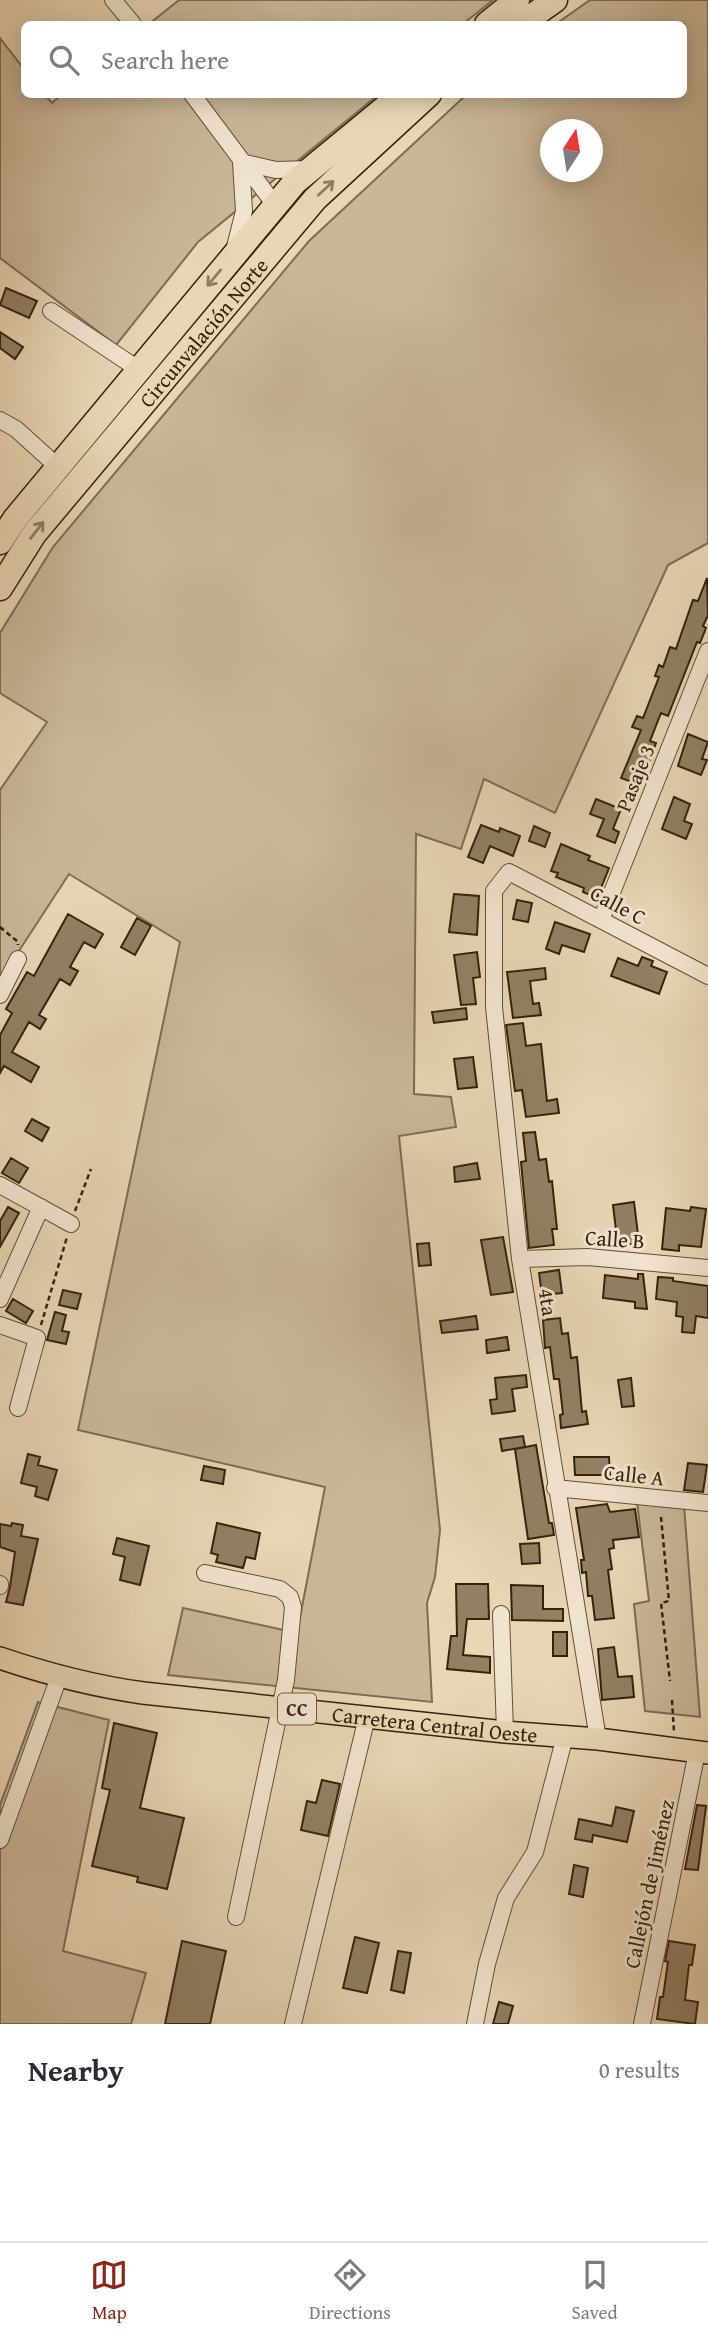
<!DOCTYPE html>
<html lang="en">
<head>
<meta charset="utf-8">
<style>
  :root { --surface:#fff; --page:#f7f7f7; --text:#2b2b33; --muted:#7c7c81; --line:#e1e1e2; --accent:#8f2418 }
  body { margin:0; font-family:"Gentium Book Plus",serif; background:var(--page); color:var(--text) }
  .compass { position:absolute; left:540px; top:119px; width:63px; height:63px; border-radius:50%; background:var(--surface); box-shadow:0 4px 18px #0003; rotate:12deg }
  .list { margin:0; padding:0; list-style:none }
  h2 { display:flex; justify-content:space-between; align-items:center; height:91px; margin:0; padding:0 28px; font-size:30px }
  h2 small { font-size:23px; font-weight:400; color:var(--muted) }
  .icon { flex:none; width:38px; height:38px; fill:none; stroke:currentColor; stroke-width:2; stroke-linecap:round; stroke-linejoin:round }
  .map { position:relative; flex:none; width:708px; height:2024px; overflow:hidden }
  .search { position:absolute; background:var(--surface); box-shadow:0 4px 18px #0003; left:21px; right:21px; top:21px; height:77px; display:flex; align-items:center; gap:18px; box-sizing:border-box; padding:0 24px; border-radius:10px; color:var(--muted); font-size:26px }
  .sheet { height:217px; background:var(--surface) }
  nav { display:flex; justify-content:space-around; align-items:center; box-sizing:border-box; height:98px; border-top:2px solid var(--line); background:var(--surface); font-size:19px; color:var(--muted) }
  nav a { display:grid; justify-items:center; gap:4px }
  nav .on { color:var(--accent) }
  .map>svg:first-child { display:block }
</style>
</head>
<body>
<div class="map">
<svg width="708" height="2024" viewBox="0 0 708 2024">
  <rect width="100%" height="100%" fill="#e9d6b5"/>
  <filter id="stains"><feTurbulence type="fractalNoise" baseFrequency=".00286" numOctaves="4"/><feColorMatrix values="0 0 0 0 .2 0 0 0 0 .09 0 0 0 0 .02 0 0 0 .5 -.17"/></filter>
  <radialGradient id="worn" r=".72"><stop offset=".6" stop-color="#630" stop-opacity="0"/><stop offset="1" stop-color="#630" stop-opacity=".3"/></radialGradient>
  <!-- green -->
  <path fill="#cab799" stroke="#7f6c54" stroke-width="2" fill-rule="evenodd" d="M179,0H493L463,24H149Z
    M590,0H708V543L668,565L555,813L484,779L461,849L416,834L414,1094L451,1097L456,1127L399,1136L440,1530L435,1577L427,1603L432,1702L168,1675L183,1608L297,1633L325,1487L78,1430L180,942L69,874L0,980V790L47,722L0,693V633L53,547L309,241L466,95L684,94V24H556ZM550,130H592V172H550Z
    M0,38L24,69V94L45,95L52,103L62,94L378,95L198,242L116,345L0,258Z
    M637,1502L684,1505L700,1717L645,1711L634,1604L649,1601Z
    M38,1702L109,1720L63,1951L146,1973L131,2024H0V1805Z"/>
  <!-- building -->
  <path fill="#928065" stroke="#34220e" stroke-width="2" d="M6,288L37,301L29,318L0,305Z
    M0,332L23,347L15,359L0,348Z
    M707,578L708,615L703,626L706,628L700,643L697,642L668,716L661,713L650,741L656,743L640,785L621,778L641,730L632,727L637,716L643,718L659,677L655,676L659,665L663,667L670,647L676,649L693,600L698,601Z
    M688,734L708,742L702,759L707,760L701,775L678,766Z
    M674,797L690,804L684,821L692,824L686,839L662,829Z
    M596,799L621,809L613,829L619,832L615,843L597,836L604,819L590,814Z
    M481,825L499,832L500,828L520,836L513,856L490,846L483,863L468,857Z
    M534,826L550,833L545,847L529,841Z
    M561,844L590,856L588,860L609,868L597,898L583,892L584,888L556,877L558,873L551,871Z
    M454,894L479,896L477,935L449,932Z
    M517,900L532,903L528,922L513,919Z
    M68,914L103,934L95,948L84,942L70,967L78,971L70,985L60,979L39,1015L46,1019L40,1029L29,1022L12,1052L39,1067L31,1082L4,1066L0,1073V1035L12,1013L6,1009L27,972L34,976Z
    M137,918L151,926L135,955L121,947Z
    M555,922L590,934L584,952L562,945L559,954L546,949Z
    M477,952L480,977L473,978L476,1004L461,1005L454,955Z
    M642,957L653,961L651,966L667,972L659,994L611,976L618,958L638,966Z
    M545,968L546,979L530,981L533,1004L539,1003L541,1015L513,1018L507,972Z
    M466,1008L467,1019L434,1023L432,1012Z
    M523,1023L526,1046L541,1044L547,1101L557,1099L559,1113L526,1117L522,1090L515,1091L506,1025Z
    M473,1057L477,1087L458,1089L454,1059Z
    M32,1119L49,1128L42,1141L25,1131Z
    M535,1132L539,1160L546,1159L549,1182L552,1181L557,1229H552L554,1245L529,1248L521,1162L526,1161L523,1133Z
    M11,1158L28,1168L19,1183L2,1173Z
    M477,1163L480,1179L455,1182L454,1167Z
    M634,1202L639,1243L618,1246L613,1205Z
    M8,1207L19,1213L0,1247V1221Z
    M691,1207L706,1209L701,1247L679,1245V1251L662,1249L666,1208L690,1211Z
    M503,1237L513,1292L491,1295L481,1240Z
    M429,1243L431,1265L419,1266L417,1244Z
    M559,1270L562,1293L542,1295L539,1273Z
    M638,1274H643L647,1309L635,1308V1302L603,1298L605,1275L638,1279Z
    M658,1277L673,1278V1281L708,1286V1318L696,1316L694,1333L682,1332L683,1317L676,1316L677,1302L656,1299Z
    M63,1290L81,1294L77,1309L59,1305Z
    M13,1299L33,1311L26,1323L6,1311Z
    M55,1312L66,1315L62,1331L69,1332L66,1344L47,1340Z
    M476,1316L478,1329L442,1333L440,1321Z
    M560,1318L562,1334L568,1333L571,1358L577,1357L582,1412L586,1411L588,1424L561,1428L560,1415L563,1414L559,1379H554L550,1347L545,1348L543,1320Z
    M507,1337L509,1350L487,1353L486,1340Z
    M526,1375L527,1387L512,1389L515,1411L492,1414L490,1400L497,1399L495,1378Z
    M631,1378L634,1406L622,1407L618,1380Z
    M523,1436L525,1447L502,1451L500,1439Z
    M536,1445L549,1523H552L554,1535L528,1539L515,1449Z
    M28,1454L40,1457L38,1465L57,1470L48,1500L35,1496L37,1487L21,1483Z
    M574,1457H609L610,1475H575Z
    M688,1463L707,1465L703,1492L684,1490Z
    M204,1466L225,1470L223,1484L201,1480Z
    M607,1504L610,1512L635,1509L639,1537L613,1540L614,1548L609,1549L612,1569L608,1570L614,1618L595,1620L592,1596H588L586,1572L582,1573L581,1560H584L576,1508Z
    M12,1523L23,1525L21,1536L38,1539L23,1605L6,1602L10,1587L15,1552L0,1547V1524L11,1526Z
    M217,1523L260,1533L255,1559L246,1557L243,1568L216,1562L218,1555L211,1553Z
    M117,1538L149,1546L140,1585L120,1580L125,1557L113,1554Z
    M539,1543L540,1563L522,1564L520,1544Z
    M456,1584H488L489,1619H467L463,1655L490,1657V1673L447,1669L451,1636H457Z
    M511,1585L543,1586V1609H563V1621L512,1620Z
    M553,1632H567V1656H553Z
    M614,1647L618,1677L632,1676L634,1697L602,1700L598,1649Z
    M114,1723L157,1733L140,1808L184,1818L167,1889L137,1882L138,1877L92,1866L110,1790L102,1788Z
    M322,1780L340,1784L328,1836L301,1830L307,1801L316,1803Z
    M697,1805L706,1806L698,1870L685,1869Z
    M616,1807L634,1811L627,1842L593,1835L592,1842L575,1839L579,1819L612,1826Z
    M574,1865L588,1868L583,1897L569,1894Z
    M355,1937L379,1943L367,1993L343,1988Z
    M182,1941L226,1951L210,2024H165Z
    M669,1941L695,1945L692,1965H689L685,2000L698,2002L695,2024L657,2019L660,1997H663L668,1962L665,1961Z
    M398,1951L411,1953L404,1993L391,1990Z
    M499,2002L513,2006L508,2024H493Z"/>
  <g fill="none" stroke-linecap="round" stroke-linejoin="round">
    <!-- minor casing -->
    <g stroke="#614f38" stroke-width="18">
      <path id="minor" d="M113,0L133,24
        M192,94L275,205
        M234,251L244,211L241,162L276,170L310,169
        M51,311L138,369
        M0,420L16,429L58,467
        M601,920L708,651
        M0,995L18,959
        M0,1185L71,1224
        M520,1259L588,1257L708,1268
        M0,1299L41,1207
        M0,1325L37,1338L18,1408
        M555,1488L708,1503
        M205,1573L280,1589L290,1597L293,1607L286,1680L236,1917
        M0,1586V1584
        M501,1614L505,1732
        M598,1739L520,1259L494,1007V891L509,872L708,976
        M0,1840L59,1677
        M293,2024L367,1717
        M475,2024L487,1964L506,1898L535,1852L565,1736
        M642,2024L697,1752"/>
    </g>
    <!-- major casing -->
    <g stroke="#34220e" stroke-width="24">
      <g id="major">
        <path id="s1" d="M0,1658C47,1674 93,1686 143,1693L505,1732L598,1739L708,1753"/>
      </g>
    </g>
    <!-- highway casing -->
    <g stroke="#34220e" stroke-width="27">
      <g id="highway">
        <path d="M487,24L517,0"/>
        <path d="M521,24L555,0"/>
        <path d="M0,542L15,519L295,182L402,94"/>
        <path id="s2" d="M0,588L34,534L315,199L429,94"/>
      </g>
    </g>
    <!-- path -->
    <path stroke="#34220e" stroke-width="2.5" stroke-dasharray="5 3.5" stroke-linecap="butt" d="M0,927L18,942V945
      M75,1211L91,1169
      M41,1325L67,1237
      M661,1517L669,1601L661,1603L670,1681
      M672,1700L674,1732"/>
    <!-- minor -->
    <use href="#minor" stroke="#f1e4cf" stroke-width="16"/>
    <!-- major -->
    <use href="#major" stroke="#e9d6b5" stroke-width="21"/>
    <!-- highway -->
    <use href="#highway" stroke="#e9d6b5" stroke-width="24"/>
  </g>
  <!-- one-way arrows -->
  <defs><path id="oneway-shaft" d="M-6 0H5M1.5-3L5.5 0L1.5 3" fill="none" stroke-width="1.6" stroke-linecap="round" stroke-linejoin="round" transform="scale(1.75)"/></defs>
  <g stroke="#8e7c62">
    <use href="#oneway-shaft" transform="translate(326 188) rotate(-43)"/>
    <use href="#oneway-shaft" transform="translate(214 278) rotate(130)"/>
    <use href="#oneway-shaft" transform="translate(37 530) rotate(-52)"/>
  </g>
  <g text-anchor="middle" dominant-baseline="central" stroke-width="6" stroke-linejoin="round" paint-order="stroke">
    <!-- shield labels -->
    <rect fill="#f1e4cf" stroke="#6d5c48" stroke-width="2" x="278" y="1693.5" width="38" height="31" rx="5"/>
    <g font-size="19" font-weight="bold" fill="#34220e">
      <text x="297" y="1709">CC</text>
    </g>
    <!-- street labels -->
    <g font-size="21" fill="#34220e" stroke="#f1e4cf">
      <text stroke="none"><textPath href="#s2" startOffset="327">Circunvalación Norte</textPath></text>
      <text transform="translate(635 778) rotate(-68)">Pasaje 3</text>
      <text transform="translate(618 905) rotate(28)">Calle C</text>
      <text transform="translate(615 1239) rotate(4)">Calle B</text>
      <text transform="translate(548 1302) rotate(81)">4ta</text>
      <text transform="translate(634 1475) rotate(6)">Calle A</text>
      <text stroke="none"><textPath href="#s1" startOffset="441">Carretera Central Oeste</textPath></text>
      <text transform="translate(649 1884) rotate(-78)">Callejón de Jiménez</text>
    </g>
  </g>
  <rect width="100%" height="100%" filter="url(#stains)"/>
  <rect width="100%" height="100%" fill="url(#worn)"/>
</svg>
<svg class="compass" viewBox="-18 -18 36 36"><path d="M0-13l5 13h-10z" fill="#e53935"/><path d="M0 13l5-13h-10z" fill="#7c7c81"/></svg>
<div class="search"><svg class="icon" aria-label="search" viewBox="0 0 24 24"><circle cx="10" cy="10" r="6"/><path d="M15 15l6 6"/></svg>Search here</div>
</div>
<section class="sheet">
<h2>Nearby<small>0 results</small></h2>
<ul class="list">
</ul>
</section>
<nav>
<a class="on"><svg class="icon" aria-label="map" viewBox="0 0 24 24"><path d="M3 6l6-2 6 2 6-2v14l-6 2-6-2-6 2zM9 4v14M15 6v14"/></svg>Map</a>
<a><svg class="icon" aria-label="directions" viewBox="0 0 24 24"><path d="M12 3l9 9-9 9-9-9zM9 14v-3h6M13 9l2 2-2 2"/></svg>Directions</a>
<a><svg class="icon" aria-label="saved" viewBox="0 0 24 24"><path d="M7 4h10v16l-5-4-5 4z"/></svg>Saved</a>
</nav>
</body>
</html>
